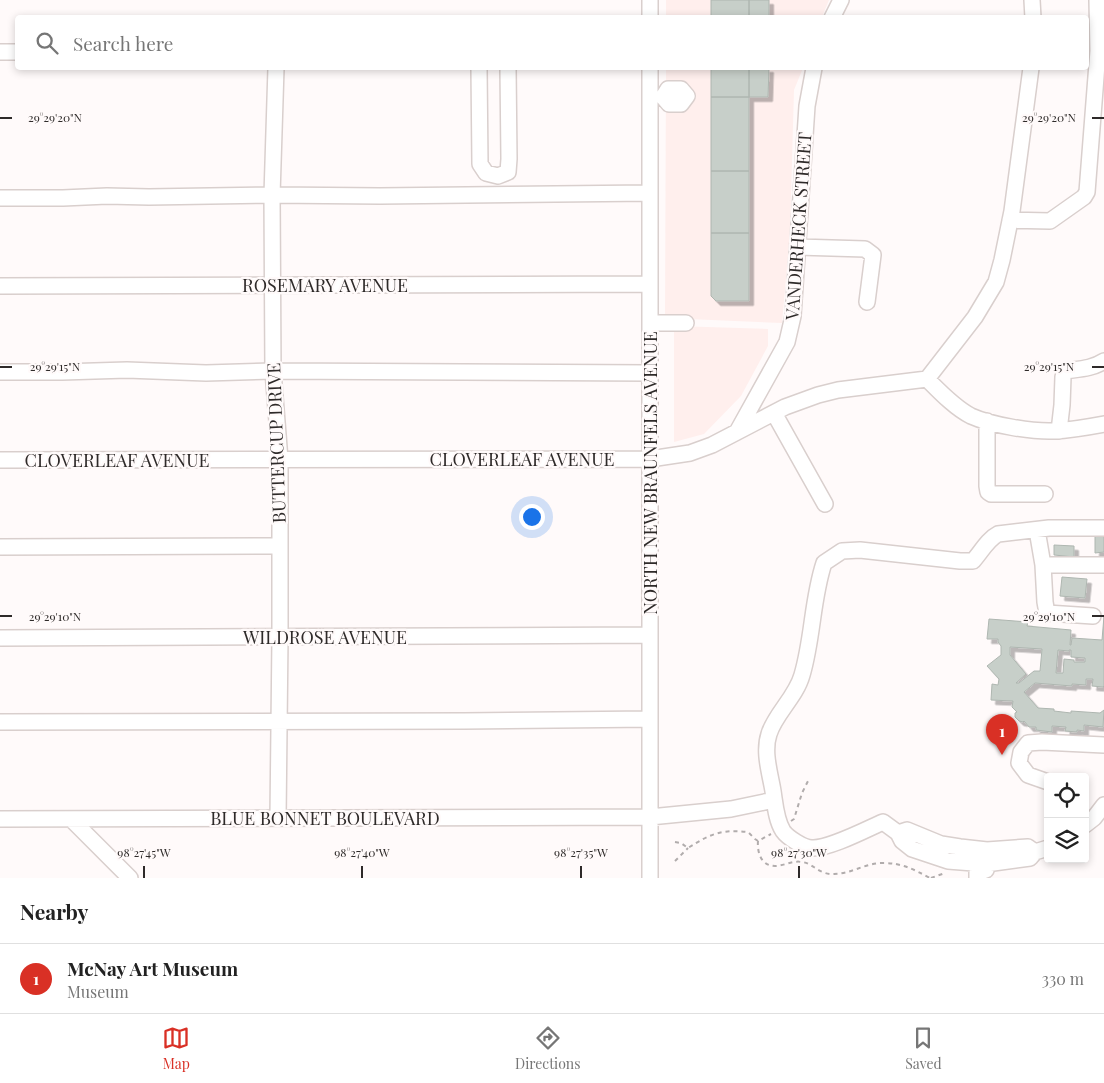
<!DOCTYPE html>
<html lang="en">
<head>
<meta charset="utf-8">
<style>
  :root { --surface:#fff; --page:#f6f6f6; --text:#222; --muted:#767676; --line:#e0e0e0; --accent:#d93025 }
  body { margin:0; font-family:"Playfair Display",serif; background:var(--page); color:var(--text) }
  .controls { position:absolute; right:15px; bottom:15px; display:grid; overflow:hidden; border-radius:5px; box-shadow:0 2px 8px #0003 }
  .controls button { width:45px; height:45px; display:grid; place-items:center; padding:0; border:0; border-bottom:1px solid var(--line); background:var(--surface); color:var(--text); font:25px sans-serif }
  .you { position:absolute; left:531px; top:516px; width:18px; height:18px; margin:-12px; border:4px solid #fff; border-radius:50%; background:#1a73e8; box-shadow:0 0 0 8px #1a73e833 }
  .badge { display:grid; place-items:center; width:32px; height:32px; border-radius:50%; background:var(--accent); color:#fff; font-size:16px; font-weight:700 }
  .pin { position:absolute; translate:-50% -41px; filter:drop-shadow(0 1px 2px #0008) }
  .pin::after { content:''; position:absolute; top:26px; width:18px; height:15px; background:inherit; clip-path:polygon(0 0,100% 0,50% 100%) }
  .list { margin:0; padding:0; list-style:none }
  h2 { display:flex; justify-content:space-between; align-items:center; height:65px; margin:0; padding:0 20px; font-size:21px }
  h2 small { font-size:16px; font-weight:400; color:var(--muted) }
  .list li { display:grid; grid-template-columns:32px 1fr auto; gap:15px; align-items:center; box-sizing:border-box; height:70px; padding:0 20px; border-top:1px solid var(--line) }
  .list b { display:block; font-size:19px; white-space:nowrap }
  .list p { margin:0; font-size:16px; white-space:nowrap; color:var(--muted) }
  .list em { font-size:16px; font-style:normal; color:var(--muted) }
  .icon { flex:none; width:28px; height:28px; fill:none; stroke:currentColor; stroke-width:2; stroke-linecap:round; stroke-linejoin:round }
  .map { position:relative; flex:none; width:1104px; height:878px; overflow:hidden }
  .search { position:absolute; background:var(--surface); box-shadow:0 2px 8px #0003; left:15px; right:15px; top:15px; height:55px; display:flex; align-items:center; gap:12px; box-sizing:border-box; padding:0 18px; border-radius:5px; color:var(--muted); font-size:19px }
  .sheet { height:135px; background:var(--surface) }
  nav { display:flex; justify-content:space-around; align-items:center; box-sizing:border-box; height:70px; border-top:1px solid var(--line); background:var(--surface); font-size:14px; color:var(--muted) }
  nav a { display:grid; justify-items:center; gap:2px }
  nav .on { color:var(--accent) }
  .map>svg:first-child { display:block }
</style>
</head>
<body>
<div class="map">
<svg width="1104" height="878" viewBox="0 0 1104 878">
  <defs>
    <filter id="shadow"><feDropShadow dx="4.5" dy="4.5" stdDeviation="0" flood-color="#0004"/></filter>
  </defs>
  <rect width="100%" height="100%" fill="#fffafa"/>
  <!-- built -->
  <path fill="#ffefed" d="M666,0H829L822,17L666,18Z
    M666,68H803L794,90L790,233L782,323L665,318Z
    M674,326L768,329V346L741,396L704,434L674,442Z"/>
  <!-- building -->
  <path fill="#c7cfc9" stroke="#aeb6b0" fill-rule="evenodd" filter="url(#shadow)" d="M711,0H749V18H711Z
    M749,0H769V18H749Z
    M711,68H749V97H711Z
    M749,68H769L768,97H749Z
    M711,97H749V171H711Z
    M711,171H749V233H711Z
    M711,233H749V301H716L711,296Z
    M1095,535H1104V552L1095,553Z
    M1054,545L1074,546V557L1054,555Z
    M1062,577L1087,579L1085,598L1060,596Z
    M1104,616V686L1103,687L1092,686L1093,679H1086V685L1072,684V686L1035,683L1024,692L1038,708L1054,709V711L1071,713V711L1100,713L1104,710L1103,727L1084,725V731L1077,730V732L1065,731L1066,727L1052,726V732L1036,730V727H1029L1024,721L1023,722L1019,721L1015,717V713L1017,712L1012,707L1013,701L991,700L992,684L998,685L999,679L987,666L1001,655V646L998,642V639H987L989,619L1028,622L1027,626L1071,630L1070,645H1071L1072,638L1102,640ZM1010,647L1042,649L1040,671H1034L1019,683H1016L1026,674L1010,655ZM1058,650L1069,651V650H1071V657L1085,658V662H1074V660L1064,659L1063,673H1056Z"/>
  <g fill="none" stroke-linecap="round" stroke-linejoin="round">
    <!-- minor casing -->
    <g stroke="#d9cfcd" stroke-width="18">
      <path id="minor" d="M650,0V18
        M1032,0L1033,18
        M832,18L841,0
        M0,52H18
        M276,68L272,195L273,371L280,460V637L278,818
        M479,68L480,164L486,173L498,176L508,172L509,159L508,68
        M650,68V878
        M668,89H681L687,96L681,104H669L663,97Z
        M0,198H63L107,196L149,197L272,195L380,196L650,193
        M1010,220L1050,221L1084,197L1087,192L1098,51L1097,0
        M798,247L865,249L873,255L867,302
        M0,286L650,284
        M650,323H686
        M0,372H62L127,370L206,373L273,371L650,373
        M927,379L975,317L996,282L1002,260L1012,211L1031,68
        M774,413L825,504
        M987,421V486L988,492L991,494H1045
        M1059,431L1062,405L1063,377L1065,371C1078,369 1092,369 1104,361
        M737,432L787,342L793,316L807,106L814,68
        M0,460L650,459L690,453L712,445L785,407L818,395L838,390L927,379C939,391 955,408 971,416C991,425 1032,432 1054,431C1071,430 1088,427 1104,424
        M1037,530L1043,565L1045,602L1047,613L1093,616
        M0,547L280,546
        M1043,565H1104
        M0,638L650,635
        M0,722L464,721L650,719
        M1048,782L1028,775L1019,763L1021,752L1028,743L1042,742L1104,745
        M0,819L650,817L731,809L774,800
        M71,819L130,878
        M1085,825L1094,818L1104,805
        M898,833L907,830L941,844L960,847L987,850L1028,847L1035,852
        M1048,848L1035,852L1030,858L986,864L948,861L912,849L902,841L898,833L883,822C867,829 829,849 812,848C804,848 788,838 783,831C776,820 775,804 773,791C770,773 763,752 769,734C775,714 796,697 802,675C813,638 812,599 824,563L842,551L860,550L960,561H973C981,552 988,539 998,534L1049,528H1104
        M977,878V873L986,870"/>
    </g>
    <!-- path -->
    <path stroke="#b1acac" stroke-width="2" stroke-dasharray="4 4" stroke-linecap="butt" d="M791,821L794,819L802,793L809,779
      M758,841C757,852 761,866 775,866C784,866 793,860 802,862C813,863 819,875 834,874C851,874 865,863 883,863C902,863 913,869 930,878
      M675,842L681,843L688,848C710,834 721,829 748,832L755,839L758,841L771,834
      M675,861L688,848
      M931,878L945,873"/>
    <!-- minor -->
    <use href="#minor" stroke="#fff" stroke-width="15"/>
  </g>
  <!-- ticks -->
  <path fill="none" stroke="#2e2a29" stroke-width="2" d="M0,118H12M1092,118H1104M0,367H12M1092,367H1104M0,616H12M1092,616H1104M144,866V878M362,866V878M581,866V878M799,866V878"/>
  <g text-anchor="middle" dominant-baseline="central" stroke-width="4.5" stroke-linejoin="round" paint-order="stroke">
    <!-- street labels -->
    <g font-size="18" fill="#2e2a29" stroke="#fffafa">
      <text transform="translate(798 226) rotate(-86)">VANDERHECK STREET</text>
      <text x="325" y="285">ROSEMARY AVENUE</text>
      <text transform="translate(276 443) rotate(-92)">BUTTERCUP DRIVE</text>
      <text x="522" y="459">CLOVERLEAF AVENUE</text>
      <text x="117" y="460">CLOVERLEAF AVENUE</text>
      <text transform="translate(650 473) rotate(-90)">NORTH NEW BRAUNFELS AVENUE</text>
      <text x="325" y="637">WILDROSE AVENUE</text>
      <text x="325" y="818">BLUE BONNET BOULEVARD</text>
    </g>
  </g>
  <g font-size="12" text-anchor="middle" fill="#2e2a29" stroke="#fffafa" stroke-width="4.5" stroke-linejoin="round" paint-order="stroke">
    <text x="55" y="122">29°29'20"N</text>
    <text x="1049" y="122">29°29'20"N</text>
    <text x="55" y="371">29°29'15"N</text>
    <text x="1049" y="371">29°29'15"N</text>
    <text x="55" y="621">29°29'10"N</text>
    <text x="1049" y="621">29°29'10"N</text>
    <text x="144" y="857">98°27'45"W</text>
    <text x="362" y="857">98°27'40"W</text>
    <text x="581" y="857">98°27'35"W</text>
    <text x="799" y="857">98°27'30"W</text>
  </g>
</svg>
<div class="controls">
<button><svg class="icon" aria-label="locate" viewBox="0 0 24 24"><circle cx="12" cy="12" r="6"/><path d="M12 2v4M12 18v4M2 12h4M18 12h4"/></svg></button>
<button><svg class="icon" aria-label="layers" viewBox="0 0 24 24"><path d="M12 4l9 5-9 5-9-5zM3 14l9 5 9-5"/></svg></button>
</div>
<div class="you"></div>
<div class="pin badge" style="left:1002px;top:755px">1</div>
<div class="search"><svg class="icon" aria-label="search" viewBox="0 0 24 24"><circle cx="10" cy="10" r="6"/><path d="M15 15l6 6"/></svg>Search here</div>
</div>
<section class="sheet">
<h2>Nearby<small></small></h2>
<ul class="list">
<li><span class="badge">1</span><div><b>McNay Art Museum</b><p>Museum</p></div><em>330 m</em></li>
</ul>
</section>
<nav>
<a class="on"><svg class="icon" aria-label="map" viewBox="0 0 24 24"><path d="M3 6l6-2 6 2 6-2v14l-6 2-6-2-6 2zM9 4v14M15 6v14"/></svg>Map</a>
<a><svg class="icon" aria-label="directions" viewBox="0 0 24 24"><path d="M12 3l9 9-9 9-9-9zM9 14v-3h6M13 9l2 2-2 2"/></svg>Directions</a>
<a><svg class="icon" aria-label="saved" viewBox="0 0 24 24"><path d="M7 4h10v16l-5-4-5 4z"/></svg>Saved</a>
</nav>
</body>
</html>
